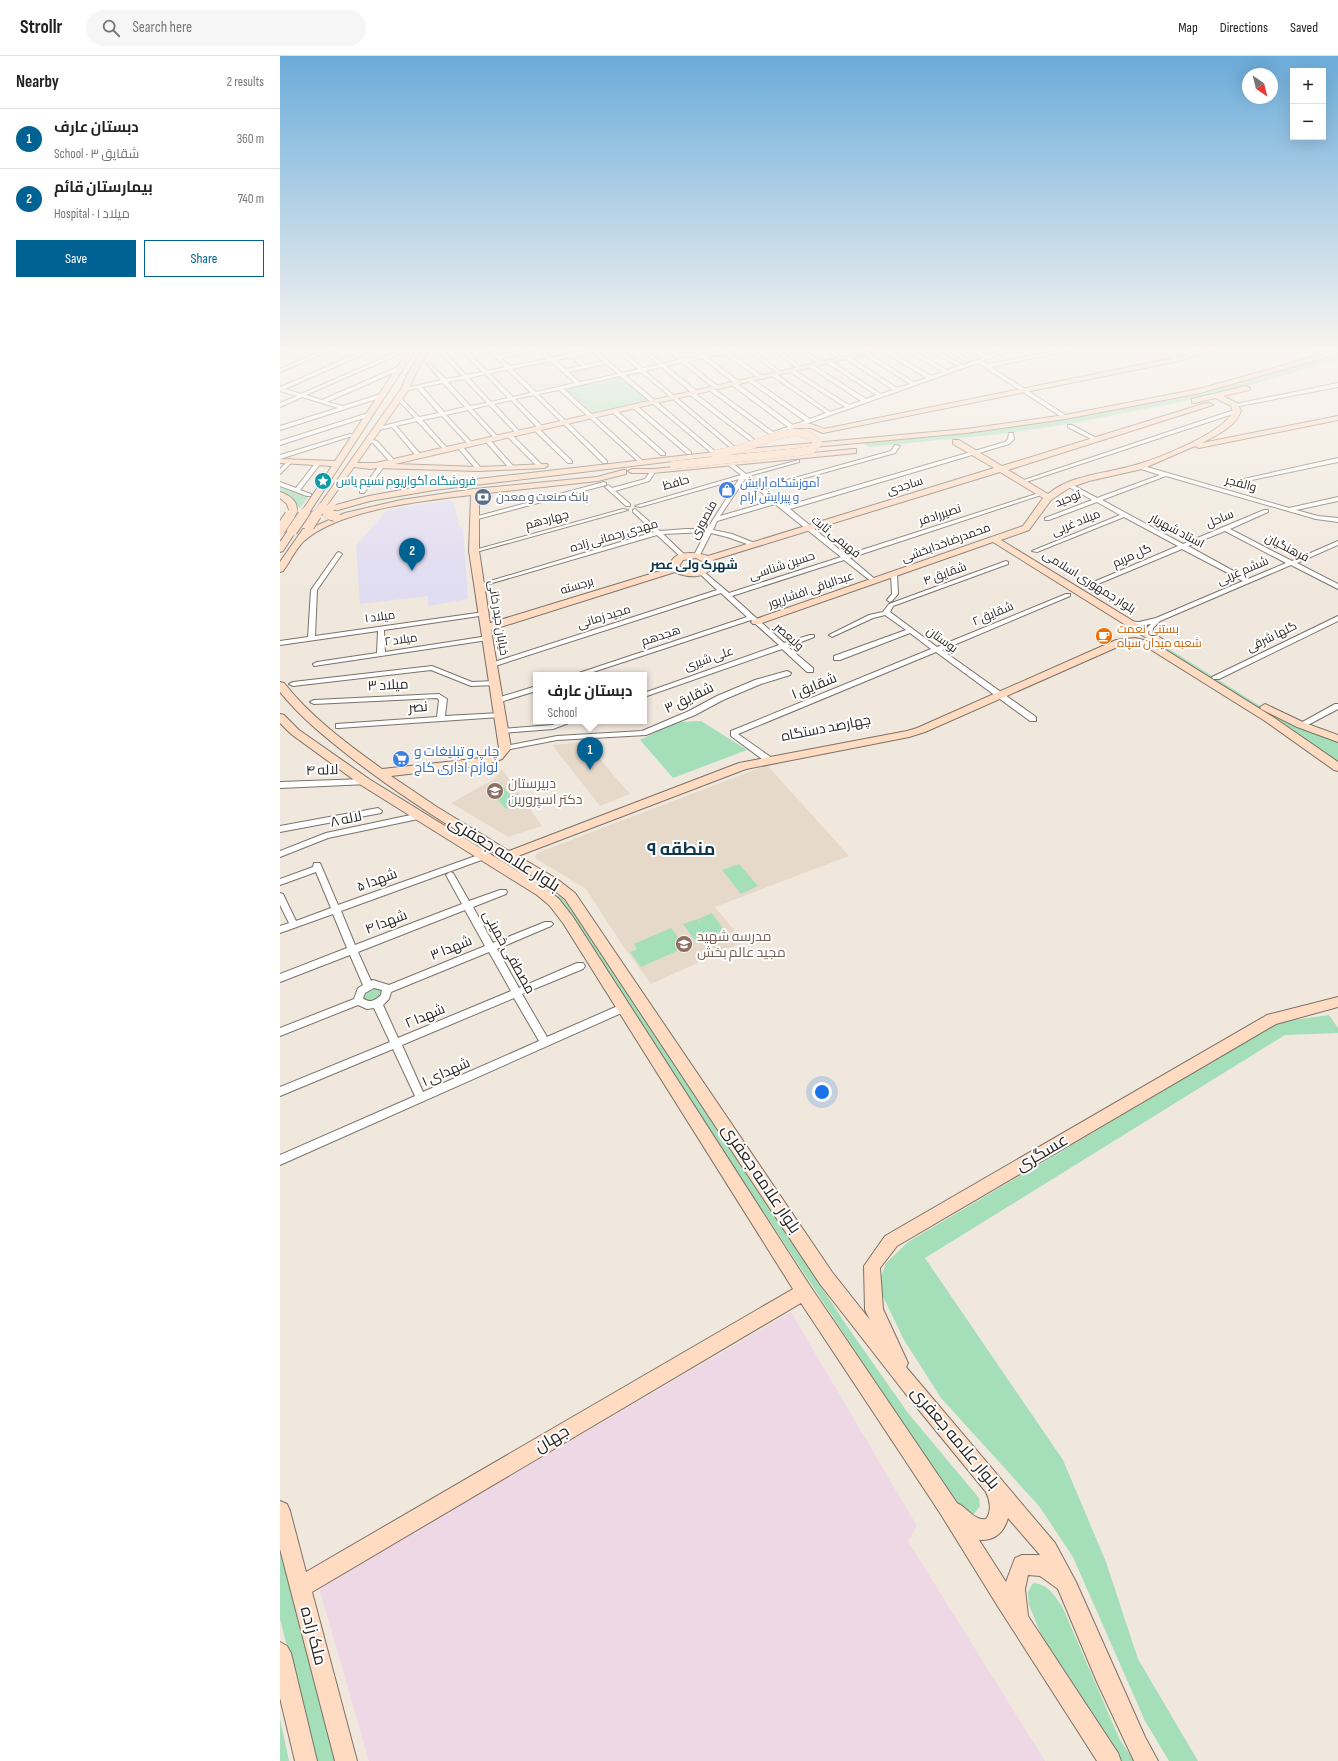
<!DOCTYPE html>
<html lang="en">
<head>
<meta charset="utf-8">
<style>
  :root { --surface:#fff; --page:#f6f6f6; --text:#222; --muted:#767676; --line:#e0e0e0; --accent:#006292 }
  body { margin:0; font-family:"Sofia Sans Condensed",Cairo,sans-serif; background:var(--page); color:var(--text) }
  .controls { position:absolute; right:12px; top:12px; display:grid; overflow:hidden; border-radius:0px; box-shadow:0 4px 16px #0002 }
  .controls button { width:36px; height:36px; display:grid; place-items:center; padding:0; border:0; border-bottom:1px solid var(--line); background:var(--surface); color:var(--text); font:20px sans-serif }
  .compass { position:absolute; left:962px; top:12px; width:36px; height:36px; border-radius:50%; background:var(--surface); box-shadow:0 4px 16px #0002; rotate:145deg }
  .you { position:absolute; left:542px; top:1036px; width:14px; height:14px; margin:-10px; border:3px solid #fff; border-radius:50%; background:#1a73e8; box-shadow:0 0 0 6px #1a73e833 }
  .badge { display:grid; place-items:center; width:26px; height:26px; border-radius:50%; background:var(--accent); color:#fff; font-size:13px; font-weight:700 }
  .pin { position:absolute; translate:-50% -33px; filter:drop-shadow(0 1px 2px #0008) }
  .pin::after { content:''; position:absolute; top:21px; width:14px; height:12px; background:inherit; clip-path:polygon(0 0,100% 0,50% 100%) }
  .popup { position:absolute; left:253px; top:616px; width:114px; height:52px; box-sizing:border-box; display:grid; place-content:center; border-radius:0px; background:var(--surface); filter:drop-shadow(0 1px 3px #0005); font-size:13px; white-space:nowrap; color:var(--muted) }
  .popup b { font-size:15px; color:var(--text) }
  .popup::after { content:''; position:absolute; left:50%; top:100%; margin-left:-8px; border:8px solid transparent; border-top-color:var(--surface) }
  .list { margin:0; padding:0; list-style:none }
  h2 { display:flex; justify-content:space-between; align-items:center; height:52px; margin:0; padding:0 16px; font-size:17px }
  h2 small { font-size:13px; font-weight:400; color:var(--muted) }
  .list li { display:grid; grid-template-columns:26px 1fr auto; gap:12px; align-items:center; box-sizing:border-box; height:60px; padding:0 16px; border-top:1px solid var(--line) }
  .list b { display:block; font-size:15px; white-space:nowrap }
  .list p { margin:0; font-size:13px; white-space:nowrap; color:var(--muted) }
  .list em { font-size:13px; font-style:normal; color:var(--muted) }
  .actions { display:flex; gap:8px; padding:12px 16px }
  .actions a { flex:1; padding:9px 0; border:1px solid var(--accent); border-radius:0px; text-align:center; font-size:14px; color:var(--accent) }
  .actions .main { background:var(--accent); color:#fff }
  .icon { flex:none; width:22px; height:22px; fill:none; stroke:currentColor; stroke-width:2; stroke-linecap:round; stroke-linejoin:round }
  .map { position:relative; flex:none; width:1058px; height:1705px; overflow:hidden }
  header { display:flex; align-items:center; gap:24px; box-sizing:border-box; height:56px; padding:0 20px; background:var(--surface); border-bottom:1px solid var(--line) }
  header strong { font-size:19px }
  nav { display:flex; gap:22px; margin-inline-start:auto; font-size:14px }
  .search { width:280px; height:36px; background:var(--page); display:flex; align-items:center; gap:10px; box-sizing:border-box; padding:0 14px; border-radius:22px; color:var(--muted); font-size:15px }
  main { display:flex }
  aside { flex:1; background:var(--surface) }
  .map>svg:first-child { display:block }
</style>
</head>
<body>
<header>
<strong>Strollr</strong>
<div class="search"><svg class="icon" aria-label="search" viewBox="0 0 24 24"><circle cx="10" cy="10" r="6"/><path d="M15 15l6 6"/></svg>Search here</div>
<nav><a>Map</a><a>Directions</a><a>Saved</a></nav>
</header>
<main>
<aside>
<h2>Nearby<small>2 results</small></h2>
<ul class="list">
<li><span class="badge">1</span><div><b>دبستان عارف</b><p>School · شقایق ۳</p></div><em>360 m</em></li>
<li><span class="badge">2</span><div><b>بیمارستان قائم</b><p>Hospital · میلاد ۱</p></div><em>740 m</em></li>
</ul>
<div class="actions"><a class="main">Save</a><a>Share</a></div>
</aside>
<div class="map">
<svg width="1058" height="1705" viewBox="0 0 1058 1705">
  <rect width="100%" height="100%" fill="#f1e8dd"/>
  <!-- built -->
  <path fill="#e7d9ca" d="M266,305L290,327L257,333L235,312Z
    M321,309L331,315L299,324L289,317Z
    M305,686L350,738L320,750L272,689Z
    M487,709L569,800L435,851L464,886L371,928L343,890L306,833L255,802L257,797Z
    M222,713L262,770L228,781L171,747L214,723Z"/>
  <!-- industrial -->
  <path fill="#eed8e5" d="M511,1256L637,1470L628,1485L765,1705H89L39,1532Z"/>
  <!-- medical -->
  <path fill="#e0dcf2" d="M168,444L174,446L179,470L183,473L188,543L148,550V540L80,548L76,490L107,454Z"/>
  <!-- green -->
  <path fill="#a4dfb9" d="M1058,298V304L936,339L789,368L721,378L589,391L584,388L585,386L738,370L792,362L922,336Z
    M338,320L370,345L314,358L285,332Z
    M0,430L29,440L20,452L10,442L0,437Z
    M864,580L873,583L996,660L1058,684V708L978,654L868,585Z
    M421,665L467,694L393,722L360,684L396,666Z
    M220,727L238,748L226,753L207,733Z
    M459,808L478,830L461,838L442,814Z
    M280,839L299,863L567,1270L628,1357L699,1442L700,1450L694,1458H688L665,1431L276,841Z
    M432,857L444,874L416,886L403,868L417,863L422,870L418,863Z
    M391,872L406,891L361,911L350,896L357,893L354,888Z
    M101,930L104,941L85,948L81,938L86,932Z
    M1049,959L1058,972V977L1005,979L645,1202L783,1404L826,1506L858,1603L918,1705H889L865,1665L793,1501L759,1450L661,1342L624,1284L598,1230L606,1207L628,1186L1000,966Z
    M0,1495L56,1705H36L0,1563Z
    M753,1527C768,1528 774,1539 782,1550L840,1684L854,1705H840L791,1631L762,1581L749,1549L748,1536Z
    M0,1663L9,1705H0Z"/>
  <g fill="none" stroke-linecap="round" stroke-linejoin="round">
    <!-- street casing -->
    <g stroke="#7a7269" stroke-width="2">
      <path id="street" d="M3,293H10L0,297V294Z
        M47,293H54L0,316V313Z
        M88,293H95L5,333L21,338L124,293H131L26,339L42,344L120,310H124V312L47,346L63,350L104,337L106,338V340L0,374V370L58,352L22,341L0,351V347L17,340L0,335V331Z
        M157,293H162L186,319L202,316L180,293H185L207,315L225,311L207,293H212L218,299L249,293H263L272,302L288,298L283,293H288L293,297L309,293H319L317,295L342,317L358,313L335,293H340L363,312L379,309L360,293H365L383,308L399,304L386,293H391L404,303L419,300L411,293H416L424,299L441,295L440,293H460L449,296L484,321V323H480L444,298L427,301L460,326V328H458L513,369L525,365L468,325V323H472L530,363L546,357L492,320V318H496L550,356L565,351L510,316V314H514L569,349L581,345L529,311V309H533L586,343L596,339L547,307V305H551L601,338L613,334L566,303V301H570L617,332L630,328L584,299V297H588L634,326L647,322L602,295V293H606L651,320L663,316L624,293H630L667,314L678,310L647,293H653L683,309L703,302L689,293H695L707,300L727,293H734L702,305L708,308L786,293H797L711,311L787,360V362H783L698,307L492,380L429,334V332H433L493,376L508,371L452,329V327H454L422,302L407,306L439,331V333H435L402,307L386,310L418,336V338H416L475,384V386L473,387L410,339V337H412L381,311L365,315L455,391L456,392L453,394L361,316L345,319L436,396L442,394L445,396L435,400L340,320L284,333L364,406V408L362,409L279,334L258,338L327,405V407H323L254,339L235,343L263,371V373H259L292,405V407H288L254,374V372H258L231,344L214,348L240,376L241,377L238,379L209,349L192,353L218,381L219,382L216,384L188,354L166,359L192,387V389L190,390L162,360L142,364L168,393L169,394L166,396L137,365L116,370L142,400L137,401L112,371L98,374L95,372L135,362L117,343V341L119,340L139,361L159,357L137,332L125,335L122,333L161,324L147,308L149,307L166,323L182,320ZM258,294L268,303L230,310L221,302ZM312,296L323,305L306,309L295,300ZM291,301L301,310L286,313L275,304ZM270,305L295,327L256,336L232,313ZM326,308L338,318L300,326L288,316ZM227,314L251,337L233,341L209,317ZM205,318L228,342L211,346L189,322ZM184,323L207,347L190,350L168,326ZM163,327L185,351L164,356L142,331Z
        M465,293H470L503,317L499,318Z
        M492,293H497L524,313L520,314Z
        M517,293H523L544,308L540,309Z
        M545,293H551L565,303L561,304Z
        M665,293H671L690,305L686,306Z
        M878,293H884L897,301L893,302Z
        M1032,293H1039L1051,299L1047,300Z
        M1058,327V331L954,351L951,349Z
        M353,350H357L411,396V398H407L353,352Z
        M957,353L959,354V356L743,427L738,426Z
        M332,354H336L385,397V399H381L332,356Z
        M88,357L91,359L90,360L0,389V385Z
        M788,369H792L820,384L815,385L788,371Z
        M729,377H733L734,383L729,388L510,453L566,499L759,437L764,438L570,502L596,524V526H592L564,504L452,540L504,587L530,579H534V581L508,591L533,612V616H527L502,593L364,641V637L499,589L471,564L304,619H293L467,561L441,537L215,610H212L208,608L437,534L419,517V515H423L449,537L561,501L495,448L437,465L433,474L452,478L477,488V490H473L447,481L431,477L420,499L417,501L414,499L426,476L383,478L406,500V502H402L377,479L202,530L197,529L374,476L353,456V454L355,453L380,475L406,473H427L459,423L360,451L355,450L461,419L447,408V406H451L466,418L519,404V406L469,420L482,431L611,395L615,389L620,390L615,397L485,433L506,450L725,386L728,383ZM465,423L492,445L440,460Z
        M70,378L75,379L0,403V399Z
        M227,378H231L262,409V411H258L227,380Z
        M89,383L97,385L115,405V407H111L93,387L87,386L86,385Z
        M205,383H209L234,411V413H230L205,385Z
        M178,390H182L201,412V414H197L178,392Z
        M1058,402V406L962,426L959,424Z
        M10,403L13,405L0,418V413Z
        M36,406L41,407L20,434L31,438V440H27L0,430V426L16,432Z
        M101,409L104,411L103,412L84,437H80V435L99,410Z
        M860,409L1009,452L1058,441V445L1016,454L1038,460L1058,462V466L1036,463L886,420L822,444L903,488L984,454H988V456L950,473L1012,505L1058,485V489L1017,507L1058,528V533L1011,509L880,565L873,572L872,581H868L867,572L871,568L859,570L846,567V565L859,566L876,562L963,525L902,493L813,530H809V528L898,490L844,461L757,496L752,495L840,459L817,446L769,464H765V462L812,444L787,430V428H791L817,442L880,419L858,412V410ZM945,475L1006,507L968,523L908,490Z
        M373,413L376,415L369,425L335,435L350,448V450H346L325,431L328,429L332,432L365,423L371,414Z
        M324,426L326,427V429L194,464L191,462Z
        M343,453L348,454L196,496L191,495Z
        M59,496L62,498L37,534L35,580L204,556L206,557V559L104,574L105,596L208,580L211,582L208,584L34,610L33,608L37,606L97,597L98,575L0,589V585L28,581L31,534L57,497Z
        M726,505L728,506V508L613,550L610,556L657,591L786,538H790V540L662,594L756,661V665H750L656,596L458,678L492,702L493,704L492,706H486L451,680V675L651,593L630,577L560,604H554V600L626,574L605,559L593,562L554,580L552,581L549,579L589,559L603,556L609,548Z
        M614,516L617,518L618,538L612,545L610,546L607,544L612,538L611,518Z
        M1058,560V565L939,623H933L932,621Z
        M152,610L192,626L215,625L219,627L215,629L191,630L151,614L13,630L9,628L13,626Z
        M507,615L511,617L510,619L481,628L443,644L415,659L366,679L277,684L225,694L221,692L225,690L277,680L362,675L409,655L437,640L475,624Z
        M253,631H256V635L217,647L213,645L214,643Z
        M159,638L167,643L165,660L220,657L224,659L220,661L59,672H56V668L157,661L159,644L157,642L34,648L30,646L34,644Z
        M1055,648H1058V653L1024,671H1021L1017,669Z
        M283,665H294L273,673L222,677L218,675L222,673L272,669Z
        M85,723L89,726L88,728L0,732V726Z
        M98,752L102,755L101,757L0,776V770Z
        M140,757L143,758L144,760L143,762L48,782L0,801V795L46,777Z
        M204,797L207,798L208,800L207,802L61,855L75,889L182,848L166,819L170,816L173,817L189,845L220,834H226L227,836L226,838L193,851L213,887L265,866H271L273,868L271,870L217,893L239,932L297,907H303L305,910L303,913L242,938L267,981L340,949H346L348,952L346,955L0,1109V1099L135,1040L113,993L0,1040V1031L110,986L94,952L87,953L78,949L0,980V972L74,943L78,932L83,929L70,899L0,926V918L67,892L53,858L0,877V870L9,867L0,849V837L3,838L16,865L51,852L36,816L0,829V823L33,811L34,807H40L58,849ZM185,854L205,890L109,929L93,924L91,925L78,896ZM209,896L231,935L118,982L103,949L109,943L111,936ZM94,932L102,934L101,939C96,944 89,948 83,942L85,937ZM234,942L259,985L143,1036L122,989Z"/>
    </g>
    <!-- secondary casing -->
    <g stroke="#7a7269" stroke-width="2">
      <path id="secondary" d="M129,293H136L29,457L41,453L38,451L121,333L128,317L143,293H150L136,317L129,333L77,407H96L597,293H610L115,408L199,411L267,408L268,410L264,412L199,415L96,412L91,413L74,411L45,452L89,440L154,428L435,396L686,373L785,359L919,333L1058,294V298L920,337L785,363L686,377L435,400L154,434L90,445L15,466H9L8,464L9,462L26,458L22,455L52,410L0,407V403L55,405Z
        M926,293H937L899,305L543,377L531,372H515L511,370C519,364 535,368 544,373L898,301Z
        M966,330L970,332L969,334L943,340L957,347L961,355C955,371 937,379 922,387L1058,360V364L919,392L915,390L862,413L809,425L789,432L771,444L749,474L721,484L884,584L885,586L884,588H876L713,486L479,568H473L471,566L473,564L743,470L763,442L720,416L433,504V511C424,523 408,522 395,516L211,574L231,692L222,703L206,709L111,720L157,751L229,795L459,707L627,675L637,672L836,584L855,582L873,586L993,661L1058,706V715L1054,714L985,665L865,590L855,588L842,589L645,676L629,681L466,713L238,800L277,823L295,837L552,1216L590,1264L585,1254L584,1210L605,1180L987,959L1058,941V951L996,968L617,1190L600,1212L603,1253L628,1307L626,1311L775,1487L796,1526L865,1681L878,1705H854L817,1626L778,1533L760,1520L748,1519L745,1533L748,1560L838,1697L841,1705H817L717,1549L660,1457L521,1247L32,1536L77,1705H55L0,1493V1445L7,1448L10,1455L26,1516L513,1233L283,867L269,849L257,839L81,729L11,678L0,667V658L4,659L19,674L89,723L267,833L279,843L293,861L530,1230L677,1447C688,1452 694,1465 706,1463C712,1456 710,1444 706,1436L625,1337L540,1228L285,843C259,821 228,806 199,788C154,761 110,732 69,700C44,680 20,661 0,636V626L4,627C31,661 66,687 102,713L202,702C209,701 215,698 219,692L189,495L191,439C143,445 60,453 24,485C16,492 10,506 3,515L0,516V506L23,473H29L65,457L121,444L194,433L317,421L343,414H346V418L318,425L199,438V495L210,567L390,512C390,493 416,496 428,500L714,412L673,388V384H679L722,410L926,347H929L933,349L728,414L768,438C792,418 826,418 855,409C878,403 945,376 953,355L951,350L935,342L915,347H912V343ZM416,502L425,507L422,513L408,515L399,510L403,504ZM728,1462L760,1499H742L735,1502L726,1526L699,1484C715,1485 724,1476 728,1462Z
        M573,393H576V397L373,417H352L348,415L352,413H373Z
        M0,436C9,439 20,446 16,457H10L7,448L0,442Z
        M12,472L16,475L3,495L0,496V486L9,473Z
        M985,648L1025,667L1058,679V686L1017,671L981,653L980,651Z
        M0,1586L7,1590L11,1597L37,1705H15L0,1642Z"/>
    </g>
    <!-- street -->
    <use href="#street" fill="#fff" fill-rule="evenodd"/>
    <!-- secondary -->
    <use href="#secondary" fill="#ffdbc1" fill-rule="evenodd"/>
    <!-- secondary-bridge-far1 casing -->
    <g stroke="#7a7269" stroke-width="8" stroke-linecap="butt">
      <path id="secondary-bridge-far1" d="M394,409L518,396L531,394L538,387C520,365 487,384 466,391C456,394 445,396 435,398
        M52,450L47,455V458L55,460
        M10,460L13,455
        M22,460L26,455
        M36,460L42,451"/>
    </g>
    <!-- secondary-bridge casing -->
    <g stroke="#7a7269" stroke-width="12" stroke-linecap="butt">
      <path id="secondary-bridge" d="M51,459L55,460
        M29,470L36,459
        M0,474L10,459
        M12,475L23,459"/>
    </g>
    <!-- secondary-bridge-far1 -->
    <use href="#secondary-bridge-far1" stroke="#ffdbc1" stroke-width="8"/>
    <!-- secondary-bridge -->
    <use href="#secondary-bridge" stroke="#ffdbc1" stroke-width="10"/>
  </g>
  <!-- sky -->
  <linearGradient id="sky" x2="0" y2="1"><stop stop-color="#6bacda"/><stop offset="0.55" stop-color="#f9f5f0"/><stop offset="1" stop-color="#f9f5f0" stop-opacity="0"/></linearGradient>
  <rect width="1058" height="532" fill="url(#sky)"/>
  <!-- icons -->
  <defs>
    <g id="sight-disc" transform="scale(0.9)"><circle r="9.5" fill="#0f9aa8" stroke="#fff"/><path d="M0-6L1.8-2.2L6-1.7L2.9 1.2L3.7 5.4L0 3.3L-3.7 5.4L-2.9 1.2L-6-1.7L-1.8-2.2Z" fill="#fff"/></g>
    <g id="shop-disc" transform="scale(0.9)"><circle r="9.5" fill="#3f7fe0" stroke="#fff"/><path d="M-5-2.5h2.3a2.7 3.5 0 0 1 5.4 0H5L5.5 6h-11ZM-1.5-2.5h3a1.5 2.3 0 0 0-3 0Z" fill="#fff"/></g>
    <g id="bank-disc" transform="scale(0.9)"><circle r="9.5" fill="#5c6f8a" stroke="#fff"/><path d="M-6-4H6V4H-6ZM0-2.3a2.3 2.3 0 1 0 0 4.6a2.3 2.3 0 1 0 0-4.6Z" fill="#fff"/></g>
    <g id="cafe-disc" transform="scale(0.9)"><circle r="9.5" fill="#e8710a" stroke="#fff"/><path d="M-5.5-4.5H6V0H3Q3 3.5 0 3.5H-2.5Q-5.5 3.5-5.5 0ZM3-3.2v2h1.7v-2ZM-6 4.5H4V6H-6Z" fill="#fff"/></g>
    <g id="supermarket-disc" transform="scale(0.9)"><circle r="9.5" fill="#3f7fe0" stroke="#fff"/><path d="M-6-5.5h2.5l.6 2H6L4.5 2H-2.5L-4.4-4H-6ZM-1.5 3.2a1.3 1.3 0 1 0 .1 0ZM3 3.2a1.3 1.3 0 1 0 .1 0Z" fill="#fff"/></g>
    <g id="school-disc" transform="scale(0.9)"><circle r="9.5" fill="#8d6e63" stroke="#fff"/><path d="M0-5L7-2L0 1L-7-2ZM-4 1L0 2.5L4 1V4Q0 6-4 4Z" fill="#fff"/></g>
  </defs>
  <g fill-rule="evenodd">
    <use href="#sight-disc" x="43" y="425"/>
    <use href="#shop-disc" x="447" y="434"/>
    <use href="#bank-disc" x="203" y="441"/>
    <use href="#cafe-disc" x="824" y="580"/>
    <use href="#supermarket-disc" x="121" y="703"/>
    <use href="#school-disc" x="215" y="735"/>
    <use href="#school-disc" x="404" y="888"/>
  </g>
  <g text-anchor="middle" dominant-baseline="central" stroke-width="4" stroke-linejoin="round" paint-order="stroke">
    <!-- far-culture labels -->
    <g font-size="12" fill="#0d838f" stroke="#fff" text-anchor="start">
      <text x="56" y="425">فروشگاه آکواریوم نسیم یاس</text>
    </g>
    <!-- far-street labels -->
    <g font-size="12" fill="#2a2623" stroke="#fff">
      <text transform="translate(396 427) rotate(-16)">حافظ</text>
      <text transform="translate(961 428) rotate(15)">والفجر</text>
      <text transform="translate(625 430) rotate(-17)">ساجدی</text>
      <text transform="translate(788 443) rotate(-21)">توحید</text>
      <text transform="translate(660 459) rotate(-18)">نصیررادفر</text>
      <text transform="translate(940 463) rotate(-22)">ساحل</text>
      <text transform="translate(267 464) rotate(-15)">چهاردهم</text>
      <text transform="translate(424 464) rotate(-61)">منصوری</text>
      <text transform="translate(796 467) rotate(-22)">میلاد غربی</text>
      <text transform="translate(897 475) rotate(28)">استاد شهریار</text>
      <text transform="translate(334 480) rotate(-16)">مهدی رحمانی زاده</text>
      <text transform="translate(556 481) rotate(39)">فهیمی ثابت</text>
      <text transform="translate(666 487) rotate(-20)">محمدرضاخدابخشی</text>
      <text transform="translate(1007 492) rotate(27)">فرهنگیان</text>
      <text transform="translate(852 500) rotate(-24)">گل مریم</text>
      <text transform="translate(502 510) rotate(-18)">حسین شناسی</text>
      <text transform="translate(963 515) rotate(-23)">ششم غربی</text>
      <text transform="translate(665 518) rotate(-20)">شقایق ۴</text>
      <text transform="translate(809 526) rotate(32)">بلوار جمهوری اسلامی</text>
      <text transform="translate(297 530) rotate(-17)">برجسته</text>
      <text transform="translate(531 534) rotate(-19)">عبدالباقی افشارپور</text>
      <text transform="translate(713 558) rotate(-23)">شقایق ۲</text>
      <text transform="translate(100 561) rotate(-8)">میلاد ۱</text>
      <text transform="translate(324 561) rotate(-17)">مجید زمانی</text>
      <text transform="translate(218 562) rotate(81)">خیابان حیدر خانی</text>
      <text transform="translate(381 580) rotate(-18)">هجدهم</text>
      <text transform="translate(509 581) rotate(42)">ولیعصر</text>
      <text transform="translate(992 581) rotate(-26)">گلها شرقی</text>
      <text transform="translate(121 584) rotate(-8)">میلاد ۲</text>
      <text transform="translate(662 584) rotate(36)">بوستان</text>
      <text transform="translate(429 603) rotate(-19)">علی شیری</text>
    </g>
    <!-- far-shop labels -->
    <g font-size="12" fill="#366cbe" stroke="#fff" text-anchor="start">
      <text x="460" y="427">آموزشگاه آرایش<tspan x="460" dy="14">و پیرایش آرام</tspan></text>
    </g>
    <!-- far-service labels -->
    <g font-size="12" fill="#4e5e75" stroke="#fff" text-anchor="start">
      <text x="216" y="441">بانک صنعت و معدن</text>
    </g>
    <!-- far-food labels -->
    <g font-size="12" fill="#c56008" stroke="#fff" text-anchor="start">
      <text x="837" y="573">بستنی نعمت<tspan x="837" dy="14">شعبه میدان سپاه</tspan></text>
    </g>
    <!-- far-neighbourhood labels -->
    <g font-size="13" font-weight="bold" fill="#11374f" stroke="#fff">
      <text x="414" y="509">شهرک ولی عصر</text>
    </g>
    <!-- street labels -->
    <g font-size="14" fill="#2a2623" stroke="#fff">
      <text transform="translate(108 629) rotate(-3)">میلاد ۳</text>
      <text transform="translate(534 630) rotate(-22)">شقایق ۱</text>
      <text transform="translate(409 642) rotate(-26)">شقایق ۳</text>
      <text transform="translate(138 651) rotate(-4)">نصر</text>
      <text transform="translate(546 672) rotate(-11)">چهارصد دستگاه</text>
      <text transform="translate(42 714) rotate(-2)">لاله ۴</text>
      <text transform="translate(66 763) rotate(-12)">لاله ۸</text>
      <text transform="translate(97 824) rotate(-20)">شهدا ۵</text>
      <text transform="translate(106 866) rotate(-21)">شهدا ۴</text>
      <text transform="translate(171 892) rotate(-22)">شهدا ۳</text>
      <text transform="translate(229 896) rotate(61)">مصطفی خمینی</text>
      <text transform="translate(145 960) rotate(-23)">شهدا ۲</text>
      <text transform="translate(166 1016) rotate(-24)">شهدای ۱</text>
    </g>
    <!-- shop labels -->
    <g font-size="14" fill="#366cbe" stroke="#fff" text-anchor="start">
      <text x="134" y="695">چاپ و تبلیغات و<tspan x="134" dy="16">لوازم اداری کاج</tspan></text>
    </g>
    <!-- education labels -->
    <g font-size="14" fill="#785e54" stroke="#fff" text-anchor="start">
      <text x="228" y="727">دبیرستان<tspan x="228" dy="16">دکتر اسپرورین</tspan></text>
      <text x="417" y="880">مدرسه شهید<tspan x="417" dy="16">مجید عالم بخش</tspan></text>
    </g>
    <!-- near-street labels -->
    <g font-size="17" fill="#2a2623" stroke="#fff">
      <text transform="translate(224 798) rotate(32)">بلوار علامه جعفری</text>
      <text transform="translate(762 1097) rotate(-30)">عسگری</text>
      <text transform="translate(481 1123) rotate(56)">بلوار علامه جعفری</text>
      <text transform="translate(675 1382) rotate(50)">بلوار علامه جعفری</text>
      <text transform="translate(272 1383) rotate(-30)">جهان</text>
      <text transform="translate(33 1580) rotate(75)">ملک زاده</text>
    </g>
    <!-- district labels -->
    <g font-size="18" font-weight="bold" fill="#11374f" stroke="#fff">
      <text x="401" y="793">منطقه ۹</text>
    </g>
  </g>
</svg>
<div class="controls">
<button>+</button>
<button>−</button>
</div>
<svg class="compass" viewBox="-18 -18 36 36"><path d="M0-13l5 13h-10z" fill="#e53935"/><path d="M0 13l5-13h-10z" fill="#767676"/></svg>
<div class="you"></div>
<div class="pin badge" style="left:310px;top:714px">1</div>
<div class="popup"><b>دبستان عارف</b>School</div>
<div class="pin badge" style="left:132px;top:515px">2</div>
</div>
</main>
</body>
</html>
